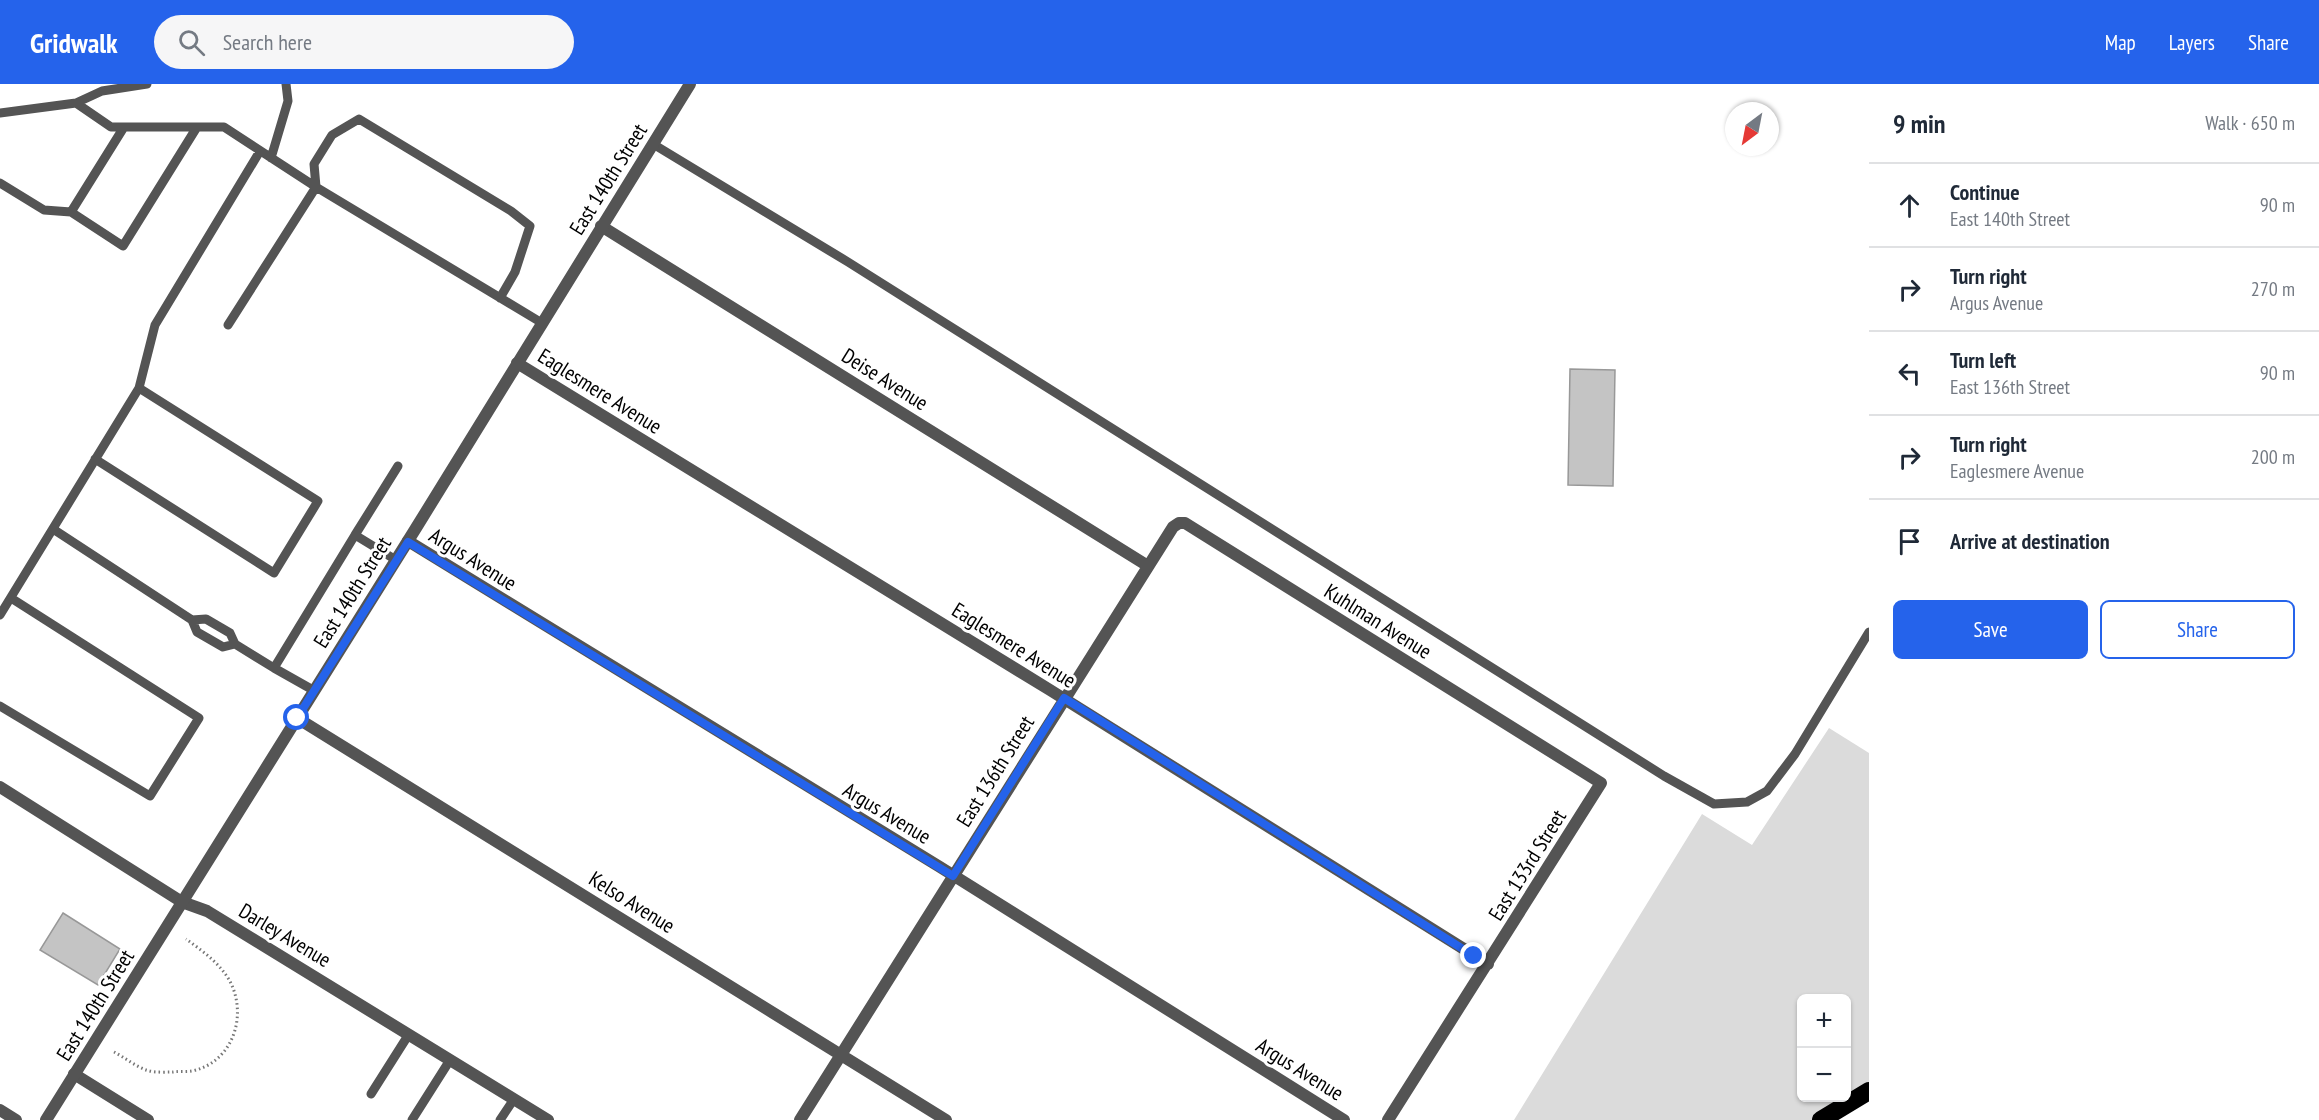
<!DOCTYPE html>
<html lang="en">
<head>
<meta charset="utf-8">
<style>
  :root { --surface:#fff; --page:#f6f6f7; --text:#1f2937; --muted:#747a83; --line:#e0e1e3; --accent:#2563eb }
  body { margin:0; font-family:"PT Sans Narrow",sans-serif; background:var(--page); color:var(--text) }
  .controls { position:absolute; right:18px; bottom:18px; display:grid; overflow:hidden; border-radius:9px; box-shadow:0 2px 4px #0004 }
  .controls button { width:54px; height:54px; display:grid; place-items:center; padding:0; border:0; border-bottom:2px solid var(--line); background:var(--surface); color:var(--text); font:30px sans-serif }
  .compass { position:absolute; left:1725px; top:18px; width:54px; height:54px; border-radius:50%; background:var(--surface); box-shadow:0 2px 4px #0004; rotate:212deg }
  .stop { position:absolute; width:18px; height:18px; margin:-14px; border:4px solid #2563eb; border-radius:50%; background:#fff }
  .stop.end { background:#2563eb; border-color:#fff; box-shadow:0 2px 6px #0008 }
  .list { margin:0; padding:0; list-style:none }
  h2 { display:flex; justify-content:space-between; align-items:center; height:78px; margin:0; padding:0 24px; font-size:26px }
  h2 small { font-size:20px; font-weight:400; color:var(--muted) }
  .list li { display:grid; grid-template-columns:39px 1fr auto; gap:18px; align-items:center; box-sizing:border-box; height:84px; padding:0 24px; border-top:2px solid var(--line) }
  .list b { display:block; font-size:22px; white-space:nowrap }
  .list p { margin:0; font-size:20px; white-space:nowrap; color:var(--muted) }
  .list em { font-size:20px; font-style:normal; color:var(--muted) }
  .actions { display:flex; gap:12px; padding:18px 24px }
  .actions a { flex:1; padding:14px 0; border:2px solid var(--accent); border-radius:9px; text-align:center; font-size:21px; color:var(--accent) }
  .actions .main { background:var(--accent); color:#fff }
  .icon { flex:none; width:33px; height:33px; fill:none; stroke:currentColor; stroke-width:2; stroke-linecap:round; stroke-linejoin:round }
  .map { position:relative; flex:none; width:1869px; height:1036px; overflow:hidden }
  header { display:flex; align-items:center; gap:36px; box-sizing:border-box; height:84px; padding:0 30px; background:var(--accent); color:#fff }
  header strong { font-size:28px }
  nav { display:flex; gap:33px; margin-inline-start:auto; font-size:21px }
  .search { width:420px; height:54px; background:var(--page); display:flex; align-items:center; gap:15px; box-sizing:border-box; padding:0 21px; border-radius:33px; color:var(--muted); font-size:22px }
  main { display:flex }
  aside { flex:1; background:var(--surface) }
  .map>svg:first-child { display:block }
</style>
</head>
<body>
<header>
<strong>Gridwalk</strong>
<div class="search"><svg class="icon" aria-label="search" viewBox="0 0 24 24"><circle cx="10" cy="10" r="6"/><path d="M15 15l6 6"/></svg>Search here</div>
<nav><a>Map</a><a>Layers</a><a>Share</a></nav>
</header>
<main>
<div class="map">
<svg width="1869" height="1036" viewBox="0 0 1869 1036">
  <rect width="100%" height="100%" fill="#fff"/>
  <!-- green -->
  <path fill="#dbdbdb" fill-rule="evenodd" d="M1829,644L1869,669V1007L1821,1036H1514L1702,730L1752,761ZM1802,914H1846V1014H1802Z"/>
  <!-- building -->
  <path fill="#c4c4c4" stroke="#989898" stroke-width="1.5" d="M1570,285L1615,286L1613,402L1568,401Z
    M63,829L120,865L98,901L40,866Z"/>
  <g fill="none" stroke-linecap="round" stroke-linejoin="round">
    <!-- path -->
    <path stroke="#767676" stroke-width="3" stroke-dasharray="1.5 3" stroke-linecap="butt" d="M114,968C124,973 135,982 146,986C154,989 165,988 173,988C179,987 186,988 192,987C230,979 246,938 233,904C225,883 204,868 186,855"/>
    <!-- service -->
    <path stroke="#545454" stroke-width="9" d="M76,19L102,7L147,0
      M0,29L76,19L111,43H224L316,103
      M124,43L71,128L123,162L197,43
      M653,60L848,178L1664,692L1714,720L1747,718L1767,707L1795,670L1869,548
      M271,74L288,17L286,0
      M0,99L44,126L71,128
      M316,103L314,80L332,51L359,35L511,127L530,142L515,188L500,214
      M228,241L316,103L542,239
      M95,375L274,489L318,417L139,304
      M53,445L192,536
      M355,451L398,382
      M0,531L139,304L155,241L260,67
      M206,535L230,549L235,560L223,563L197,548L192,536Z
      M235,560L274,584
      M313,606L274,584L355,451L396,476
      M0,622L150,712L199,634L11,514
      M371,1010L409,950
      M412,1036L450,976
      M500,1036L514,1015"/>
    <!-- minor -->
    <path stroke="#545454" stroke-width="12" d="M601,142L1148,482
      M517,279L1050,606L1488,880
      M408,457L940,783L1344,1036
      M297,634L946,1036
      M0,703L182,818L207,827L548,1036
      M74,990L148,1036
      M0,1026L16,1036
      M800,1036L1173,443L1179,439H1185L1601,699L1388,1036"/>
    <!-- tertiary -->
    <path stroke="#545454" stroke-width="12" d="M46,1036L416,444L690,0"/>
    <!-- motorway -->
    <path stroke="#000" stroke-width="18" d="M1821,1036L1869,1007"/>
  </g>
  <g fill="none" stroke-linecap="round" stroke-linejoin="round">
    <!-- route -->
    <path stroke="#2563eb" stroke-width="8" d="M297,634L408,458L953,792L1064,614L1474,872"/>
  </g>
  <g text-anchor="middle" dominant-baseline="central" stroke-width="6" stroke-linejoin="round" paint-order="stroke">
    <!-- street labels -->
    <g font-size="21" fill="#000" stroke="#fff">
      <text transform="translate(608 95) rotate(-58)">East 140th Street</text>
      <text transform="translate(885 295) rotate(32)">Deise Avenue</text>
      <text transform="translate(600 307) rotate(32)">Eaglesmere Avenue</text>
      <text transform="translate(473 475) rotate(32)">Argus Avenue</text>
      <text transform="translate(352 508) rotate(-58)">East 140th Street</text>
      <text transform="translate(1378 537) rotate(32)">Kuhlman Avenue</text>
      <text transform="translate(1014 561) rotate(32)">Eaglesmere Avenue</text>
      <text transform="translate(995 687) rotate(-58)">East 136th Street</text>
      <text transform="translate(887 729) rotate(31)">Argus Avenue</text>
      <text transform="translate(1527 781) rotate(-58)">East 133rd Street</text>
      <text transform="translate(632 818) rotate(32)">Kelso Avenue</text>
      <text transform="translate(285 851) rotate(31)">Darley Avenue</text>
      <text transform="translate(95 921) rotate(-58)">East 140th Street</text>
      <text transform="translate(1300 985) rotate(32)">Argus Avenue</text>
    </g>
  </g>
</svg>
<div class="controls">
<button>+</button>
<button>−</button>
</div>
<svg class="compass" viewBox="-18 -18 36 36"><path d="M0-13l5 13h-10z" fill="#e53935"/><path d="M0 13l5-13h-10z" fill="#747a83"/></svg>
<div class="stop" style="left:297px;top:634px"></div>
<div class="stop end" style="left:1474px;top:872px"></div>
</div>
<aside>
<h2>9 min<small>Walk · 650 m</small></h2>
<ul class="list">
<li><svg class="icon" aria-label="ahead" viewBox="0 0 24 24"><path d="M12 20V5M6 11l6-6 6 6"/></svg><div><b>Continue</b><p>East 140th Street</p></div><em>90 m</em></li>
<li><svg class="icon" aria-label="right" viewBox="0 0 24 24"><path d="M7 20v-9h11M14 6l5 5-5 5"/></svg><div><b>Turn right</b><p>Argus Avenue</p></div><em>270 m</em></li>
<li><svg class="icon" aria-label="left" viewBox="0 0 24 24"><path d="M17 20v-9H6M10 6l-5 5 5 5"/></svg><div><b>Turn left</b><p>East 136th Street</p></div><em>90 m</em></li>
<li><svg class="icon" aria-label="right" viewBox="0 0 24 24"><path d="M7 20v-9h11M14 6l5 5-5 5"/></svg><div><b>Turn right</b><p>Eaglesmere Avenue</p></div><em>200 m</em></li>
<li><svg class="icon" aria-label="arrive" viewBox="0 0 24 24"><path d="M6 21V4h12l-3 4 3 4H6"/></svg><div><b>Arrive at destination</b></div></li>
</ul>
<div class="actions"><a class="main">Save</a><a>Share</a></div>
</aside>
</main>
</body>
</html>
